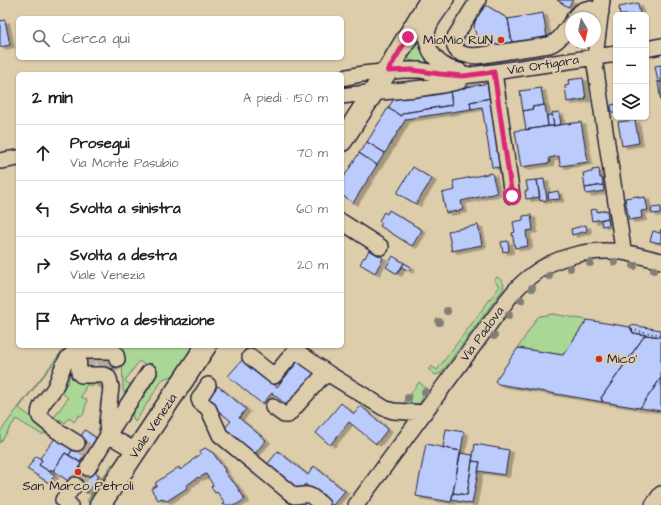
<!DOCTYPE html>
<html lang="it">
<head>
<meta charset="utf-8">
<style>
  :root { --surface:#fff; --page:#f6f6f6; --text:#202124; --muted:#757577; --line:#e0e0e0 }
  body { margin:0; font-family:"Architects Daughter",sans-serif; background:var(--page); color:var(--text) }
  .controls { position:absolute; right:12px; top:12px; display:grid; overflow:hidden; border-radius:6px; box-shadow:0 1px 3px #0004 }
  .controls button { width:36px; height:36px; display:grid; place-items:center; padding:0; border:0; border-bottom:1px solid var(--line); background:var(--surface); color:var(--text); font:20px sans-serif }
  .compass { position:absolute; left:565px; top:12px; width:36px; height:36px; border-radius:50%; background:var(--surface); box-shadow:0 1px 3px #0004; rotate:171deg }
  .stop { position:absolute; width:12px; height:12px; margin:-9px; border:3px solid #db2777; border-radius:50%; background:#fff }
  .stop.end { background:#db2777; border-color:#fff; box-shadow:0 1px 4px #0008 }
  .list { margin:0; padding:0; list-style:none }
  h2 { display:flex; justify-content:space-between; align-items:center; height:52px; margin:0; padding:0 16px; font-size:17px }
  h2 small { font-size:13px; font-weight:400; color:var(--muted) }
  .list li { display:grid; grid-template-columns:26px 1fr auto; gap:12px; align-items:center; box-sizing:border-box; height:56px; padding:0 16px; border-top:1px solid var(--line) }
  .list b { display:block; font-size:15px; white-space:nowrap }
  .list p { margin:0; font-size:13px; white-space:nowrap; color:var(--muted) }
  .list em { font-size:13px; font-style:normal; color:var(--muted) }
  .icon { flex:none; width:22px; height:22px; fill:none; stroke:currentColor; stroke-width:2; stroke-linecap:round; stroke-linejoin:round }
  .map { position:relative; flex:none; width:661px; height:505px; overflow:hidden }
  .search { position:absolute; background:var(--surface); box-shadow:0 1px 3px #0004; left:16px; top:16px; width:328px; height:44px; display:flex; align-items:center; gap:10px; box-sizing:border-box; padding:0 14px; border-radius:6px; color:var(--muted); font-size:15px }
  .panel { position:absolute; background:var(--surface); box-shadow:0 1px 3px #0004; left:16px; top:72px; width:328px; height:276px; border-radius:6px }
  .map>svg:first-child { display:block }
</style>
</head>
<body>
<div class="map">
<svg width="661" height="505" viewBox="0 0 661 505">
  <defs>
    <filter id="shadow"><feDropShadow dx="4.5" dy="2.5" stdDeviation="0" flood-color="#0004"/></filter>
  </defs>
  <rect width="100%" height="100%" fill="#decdab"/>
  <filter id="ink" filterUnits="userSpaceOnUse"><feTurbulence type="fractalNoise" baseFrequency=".025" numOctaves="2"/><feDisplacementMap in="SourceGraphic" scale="8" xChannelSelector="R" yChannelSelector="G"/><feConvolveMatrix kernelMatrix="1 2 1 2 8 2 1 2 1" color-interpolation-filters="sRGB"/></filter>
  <g filter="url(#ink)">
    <!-- green -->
    <path fill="#aad796" stroke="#667c68" d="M416,44L420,46L426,59V62L424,63L409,60V57Z
      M497,277H498C502,281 505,283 503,289L441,373L436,375L429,370V369L431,366L437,370L500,286L494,281Z
      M553,314L587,320L563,355L518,348L536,319L540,316Z
      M66,346H85L64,352L57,362L58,367L52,365L19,408L51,432L45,434H41L16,419L0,443V432L20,405Z
      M115,346H196L175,375L163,379L135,422L130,410L133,405L136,408L158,374L139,361L125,381L132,386L126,396L125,395L123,390L122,351Z
      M73,360L74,375L77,382C82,384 86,383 92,383C98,383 103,387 108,391L101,405H100V404L106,391L95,384L92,387L87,384L81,397L87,400L84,413L83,415L81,416L79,415L74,422L69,418L65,423L60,419L55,425L45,418V415L46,414L53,419L68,398L61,392C64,388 68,384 69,378C70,368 65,370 73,360Z
      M419,382L426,388L427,391L419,404L404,403Z
      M112,464L115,466L90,504L87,501Z"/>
    <!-- building -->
    <path fill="#bbcbfc" stroke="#22223b" filter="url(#shadow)" d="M557,0H573L568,7Z
      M638,3L640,15H620L619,7Z
      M486,5L508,19L512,43L496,46H489L479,40L476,34L474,28L475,22L477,17Z
      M543,13L547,37L512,43L508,19Z
      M5,20L10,45L0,47V21Z
      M661,65V82H658L655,66Z
      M583,78L586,99L567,102L565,86L569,85L568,80Z
      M658,82H661V102Z
      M489,83L491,98L470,102L471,109L406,119L385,153L367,142L388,108L401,116L403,113L452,105L450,90Z
      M541,88L544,105L532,107L533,109L523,111L520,91Z
      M450,90L452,105L403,113L401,116L388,108L394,99Z
      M491,98L502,168L492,167L482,107L471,109L470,102Z
      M616,104V112H612L611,105Z
      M545,105L548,126L526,130L523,111L533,109L532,107Z
      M559,112L561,124L554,126L552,113Z
      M552,115L554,126H548L547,116Z
      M635,120L639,143L622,146L618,122Z
      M581,122L588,162L560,166L559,156L549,158L550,163L521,167L515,131Z
      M367,142L385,153L377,165L359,153Z
      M359,153L377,165L353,203L342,195V180Z
      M413,167L432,179L416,204L397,193Z
      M599,169L600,178H602L603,185L585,188L583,173L592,172V170Z
      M492,173L497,193L461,201L463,210L446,213L442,193L455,190L453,181Z
      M544,179L547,200L540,201L537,180Z
      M537,180L540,197L526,199L525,191H528L526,181Z
      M603,185L604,191L586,194L585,188Z
      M558,191L560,199L549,200L548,193Z
      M638,196V198L645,197L648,210L641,211L642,218L629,220L625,198Z
      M661,207V213L652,214L651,208Z
      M597,209V212L607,210L608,218L592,221L590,210Z
      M389,210L422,230L412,246L380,226L382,223L379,221L384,212L387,214Z
      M531,215L533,230L526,231L528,246L515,248L512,233L515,232L513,222L523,220V216Z
      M608,218L609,225L602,226L601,220Z
      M478,225L482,245L452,251L448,231Z
      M586,225L587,231L572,235L571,229Z
      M661,229V243L650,241L653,231L660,233Z
      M508,241L509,251L503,252L501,242Z
      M369,250L383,258L375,273L360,264L364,257L365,258Z
      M393,256L404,263L397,274L386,267Z
      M404,263L411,267L408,271L402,267Z
      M587,320L630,327L633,333L645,335L601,398L603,402L498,384L495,381L518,348L563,355Z
      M631,325L661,330V337L633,333L630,327Z
      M645,335L661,337V378L640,408L603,402L601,398Z
      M113,358L114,368L83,369L82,360Z
      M243,359L277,387L300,359L317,373L289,407L272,393L262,404L228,376Z
      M661,378V411L640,408Z
      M218,386L246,409L239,418L266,440L254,455L223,430L231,421L206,401Z
      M341,403L354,414L361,406L388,429L376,444L349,422L330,445L316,433Z
      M446,429L464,432L461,451L443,448Z
      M85,430L96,438L90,448L78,440Z
      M56,437L73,449L69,455L65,453L53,471L51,469L50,472L39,465L42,460L40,458Z
      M78,440L90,448L80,462L69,455Z
      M426,444L461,451L451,502L416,496Z
      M475,444L509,450L505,475L478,471L480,462L472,461Z
      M205,448L213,453L225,470L224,471L232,482L233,481L245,499L236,505H224L223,504L225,503L217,492L215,493L211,487L213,485L206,474L199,478L198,477L186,486L187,488L167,501L164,500L162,498L158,500L151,489L157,485L155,483L179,467L180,470L192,462L191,461L201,454L200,451Z
      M278,451L308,475L314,466L345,491L333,505H331L305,484L298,492L266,466Z
      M65,453L99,475L87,493L53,471Z
      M460,453L473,455L467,495L453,493Z
      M36,456L42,460L39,465L55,475L49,483L27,469Z
      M472,461L480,462L472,504L452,500L453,493L467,495Z"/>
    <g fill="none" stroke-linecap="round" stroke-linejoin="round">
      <!-- minor-tunnel -->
      <path stroke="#b8ab95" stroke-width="15" stroke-dasharray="15 8" stroke-linecap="butt" d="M87,359V369
        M104,359V369
        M77,443L88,451
        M75,485L88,468"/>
      <!-- minor casing -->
      <g stroke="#22223b" stroke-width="18">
        <path id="minor" d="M446,0C441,8 433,17 429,26C421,48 439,68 459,71
          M478,0L455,37C450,56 470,57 483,55L549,45C560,41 564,32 571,23
          M602,0L595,57V65L622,242L623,252
          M574,18C583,7 588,7 601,12
          M646,49L661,46
          M494,72L512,196
          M342,78L362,74L403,70H420L440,74L463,76L494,72L616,54
          M342,96C381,91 422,91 460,81
          M0,161L18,158
          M342,222L381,247
          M78,351L79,373L81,375H104L107,376L109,379L111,387L107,423L108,435
          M250,357L274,376L294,352L299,353L329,374L384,408L393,411L424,413
          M208,385L199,399L200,402L208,408L220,435L294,496C299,496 303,494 308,495C313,496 318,502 322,505
          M273,407L284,415H288L320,379L329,374
          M108,435L149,372
          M77,443L56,430L40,417C36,406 50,397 55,387C59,379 61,369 66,361C69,356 73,353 78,351H109C114,351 116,353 117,359
          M88,468L108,435L136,451
          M70,505L63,500L75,485
          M356,505L508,299C515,290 522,282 532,275C556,256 592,248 622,252C635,254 648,258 661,261
          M653,505L661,494"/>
      </g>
      <!-- major casing -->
      <g stroke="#22223b" stroke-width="23">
        <path id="major" d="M342,141L387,71L430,0
          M100,505L206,346"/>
      </g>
      <!-- path -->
      <path stroke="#22223b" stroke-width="2" stroke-dasharray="1 3" stroke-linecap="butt" d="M576,46L582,42
        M632,330L661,335"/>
      <!-- minor -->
      <use href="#minor" stroke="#decdab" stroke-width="15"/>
      <!-- major -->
      <use href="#major" stroke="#decdab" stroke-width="20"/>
    </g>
    <!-- trees -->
    <g fill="#827e75">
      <circle cx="615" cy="262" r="4"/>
      <circle cx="590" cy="263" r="4"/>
      <circle cx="634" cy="266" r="4"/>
      <circle cx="570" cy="268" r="4"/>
      <circle cx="654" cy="270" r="4"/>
      <circle cx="549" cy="276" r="4"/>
      <circle cx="532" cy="288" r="4"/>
      <circle cx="521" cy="300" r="4"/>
      <circle cx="447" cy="311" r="4"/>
      <circle cx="509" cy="315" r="4"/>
      <circle cx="439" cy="322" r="4"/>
      <circle cx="494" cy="336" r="4"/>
      <circle cx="425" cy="392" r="4"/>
      <circle cx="408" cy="398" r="4"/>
    </g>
  </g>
  <g fill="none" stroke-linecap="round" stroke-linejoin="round" filter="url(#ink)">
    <!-- route -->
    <path stroke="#db2777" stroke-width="5" d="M408,37L388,71L412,70L440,74L463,76L494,72L512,196"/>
  </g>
  <!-- markers -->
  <g fill="#c8321e" stroke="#decdab" stroke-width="1.5">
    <circle cx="501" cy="40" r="4"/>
    <circle cx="599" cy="359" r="4"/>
    <circle cx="78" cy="472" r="4"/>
  </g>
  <g text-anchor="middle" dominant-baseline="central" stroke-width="4" stroke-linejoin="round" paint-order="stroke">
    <!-- poi labels -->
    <g font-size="13" fill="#22223b" stroke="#decdab" text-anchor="end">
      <text x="493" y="40">MioMio RUN</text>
      <text x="607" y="359" text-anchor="start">Mico'</text>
      <text x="78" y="486" text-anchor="middle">San Marco Petroli</text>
    </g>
    <!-- street labels -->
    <g font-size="13" fill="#22223b" stroke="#decdab">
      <text transform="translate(543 65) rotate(-9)">Via Ortigara</text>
      <text transform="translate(482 334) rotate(-54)">Via Padova</text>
      <text transform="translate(153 426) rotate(-56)">Viale Venezia</text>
    </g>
  </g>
</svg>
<div class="controls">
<button>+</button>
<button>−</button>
<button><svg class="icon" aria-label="layers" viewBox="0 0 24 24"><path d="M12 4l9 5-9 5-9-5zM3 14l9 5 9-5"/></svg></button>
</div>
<svg class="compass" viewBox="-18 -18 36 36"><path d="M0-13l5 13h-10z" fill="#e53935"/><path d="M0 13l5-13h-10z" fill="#757577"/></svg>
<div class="stop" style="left:512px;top:196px"></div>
<div class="stop end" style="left:408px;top:37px"></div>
<div class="search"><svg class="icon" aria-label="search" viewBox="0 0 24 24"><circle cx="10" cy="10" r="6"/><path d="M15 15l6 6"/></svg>Cerca qui</div>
<section class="panel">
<h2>2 min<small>A piedi · 150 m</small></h2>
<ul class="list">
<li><svg class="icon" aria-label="ahead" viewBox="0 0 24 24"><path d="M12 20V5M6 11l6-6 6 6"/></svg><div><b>Prosegui</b><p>Via Monte Pasubio</p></div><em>70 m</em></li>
<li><svg class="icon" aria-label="left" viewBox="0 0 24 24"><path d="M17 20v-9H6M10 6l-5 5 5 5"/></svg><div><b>Svolta a sinistra</b></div><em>60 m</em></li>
<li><svg class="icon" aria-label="right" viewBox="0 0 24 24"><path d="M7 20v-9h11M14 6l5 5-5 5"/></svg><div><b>Svolta a destra</b><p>Viale Venezia</p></div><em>20 m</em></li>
<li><svg class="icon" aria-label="arrive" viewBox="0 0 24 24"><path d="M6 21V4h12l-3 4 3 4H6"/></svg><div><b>Arrivo a destinazione</b></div></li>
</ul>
</section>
</div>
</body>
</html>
